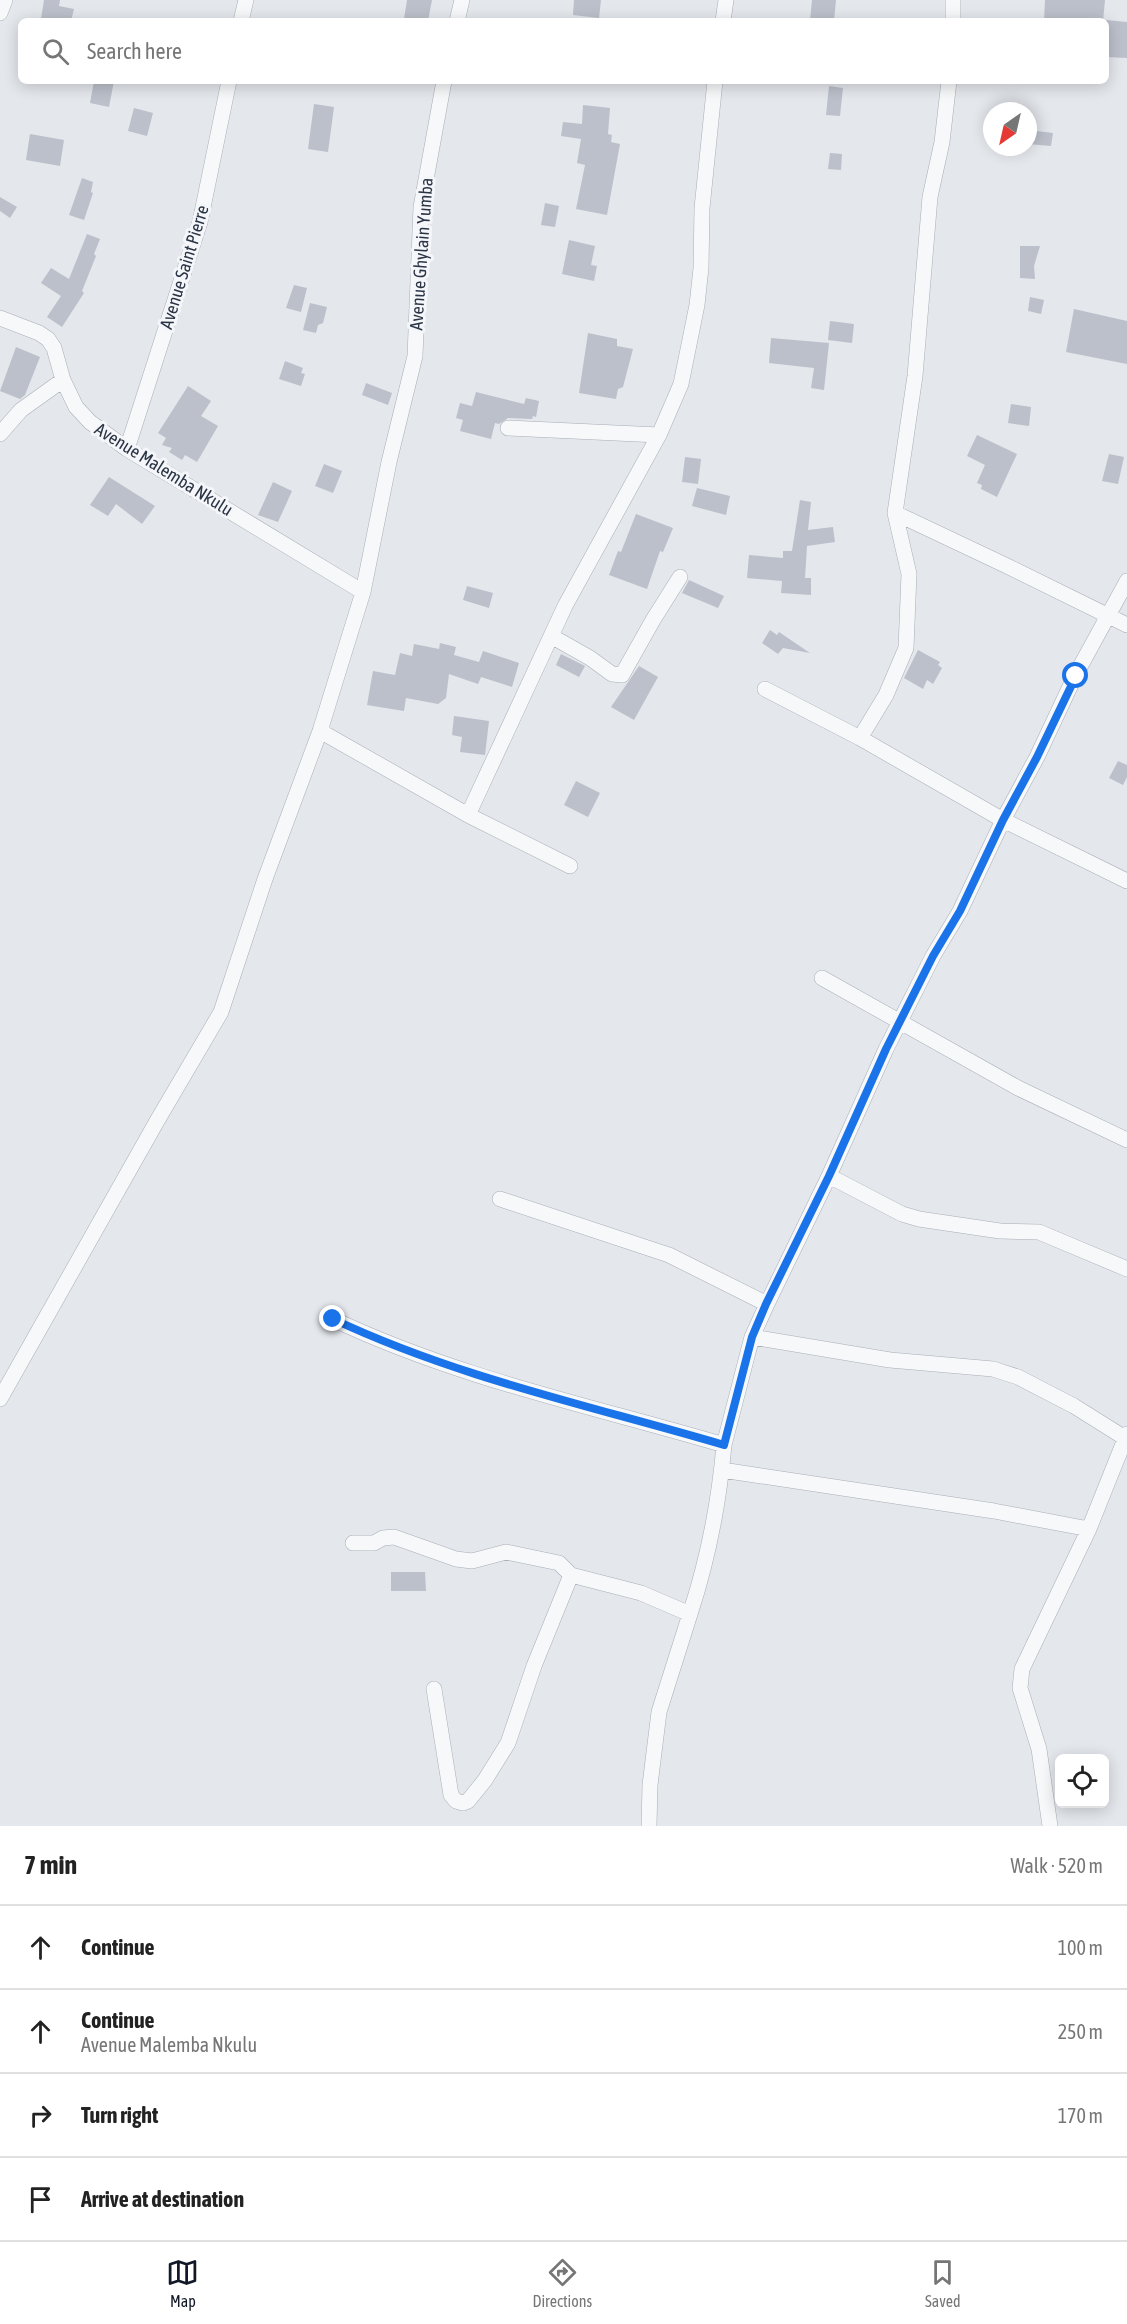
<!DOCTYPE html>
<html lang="en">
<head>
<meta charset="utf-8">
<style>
  :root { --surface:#fff; --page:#f2f2f2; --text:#222; --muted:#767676; --line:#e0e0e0; --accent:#111827 }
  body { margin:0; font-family:"Asap Condensed",sans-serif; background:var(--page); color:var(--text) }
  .controls { position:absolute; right:18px; bottom:18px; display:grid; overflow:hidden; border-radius:9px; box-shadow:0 3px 15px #0003 }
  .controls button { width:54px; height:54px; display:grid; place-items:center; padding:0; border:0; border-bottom:2px solid var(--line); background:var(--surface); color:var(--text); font:30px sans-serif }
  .compass { position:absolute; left:983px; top:102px; width:54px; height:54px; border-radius:50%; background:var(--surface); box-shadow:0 3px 15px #0003; rotate:214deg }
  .stop { position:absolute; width:18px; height:18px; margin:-14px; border:4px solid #1a73e8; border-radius:50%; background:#fff }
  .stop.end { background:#1a73e8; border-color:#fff; box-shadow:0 2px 6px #0008 }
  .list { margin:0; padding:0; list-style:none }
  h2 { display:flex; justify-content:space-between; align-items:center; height:78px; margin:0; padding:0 24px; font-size:26px }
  h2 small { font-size:20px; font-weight:400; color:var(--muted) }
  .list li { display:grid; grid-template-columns:39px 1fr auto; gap:18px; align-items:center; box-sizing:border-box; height:84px; padding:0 24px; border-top:2px solid var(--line) }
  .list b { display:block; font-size:22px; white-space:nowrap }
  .list p { margin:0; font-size:20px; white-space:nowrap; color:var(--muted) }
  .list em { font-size:20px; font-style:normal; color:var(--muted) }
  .icon { flex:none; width:33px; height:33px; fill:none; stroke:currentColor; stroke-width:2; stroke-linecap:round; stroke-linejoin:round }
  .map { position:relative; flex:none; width:1127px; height:1826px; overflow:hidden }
  .search { position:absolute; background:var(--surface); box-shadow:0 3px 15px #0003; left:18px; right:18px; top:18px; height:66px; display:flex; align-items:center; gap:15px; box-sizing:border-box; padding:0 21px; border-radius:9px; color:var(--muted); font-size:22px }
  .sheet { height:414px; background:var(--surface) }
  nav { display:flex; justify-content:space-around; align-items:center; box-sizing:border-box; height:84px; border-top:2px solid var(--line); background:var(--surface); font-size:16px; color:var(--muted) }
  nav a { display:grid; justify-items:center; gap:3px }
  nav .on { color:var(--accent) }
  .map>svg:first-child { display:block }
</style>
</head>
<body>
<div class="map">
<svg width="1127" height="1826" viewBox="0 0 1127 1826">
  <rect width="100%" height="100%" fill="#e4e7ec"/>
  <!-- building -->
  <path fill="#bbc0ca" d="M44,0H60L59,6L74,9L71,21L41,19Z
    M407,0H432L428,21L404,19Z
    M574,0H601L599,18L573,15Z
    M812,0H836L834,21H810Z
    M1045,0H1105L1103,21L1060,18L1059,21H1044Z
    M1106,20L1127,22V58L1106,57Z
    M94,81H114L109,107L90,103Z
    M829,86L843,88L840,116L826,115Z
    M314,104L334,107L328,152L308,149Z
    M583,105L610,108L608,134L612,135L611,142L620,144L607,215L576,209L585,165L577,163L581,139L561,136L563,122L582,124Z
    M134,108L153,113L147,136L128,131Z
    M1028,130L1053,133L1051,146L1028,144Z
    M30,134L64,140L60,166L26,160Z
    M830,153L842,154L841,170L828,169Z
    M82,178L93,182L91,192L93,193L84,220L69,215Z
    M0,197L17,207L10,218L0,211Z
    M545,203L559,206L555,227L541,225Z
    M87,234L100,239L94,254L96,256L82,291L84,293L62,327L47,317L61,296L41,283L51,268L69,279Z
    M569,240L595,246L591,265L597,266L594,281L562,274Z
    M1020,246H1040L1034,266L1035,279L1020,278Z
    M294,285L307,288L301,312L286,308Z
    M1030,297L1044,300L1041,314L1028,311Z
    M310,303L327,307L323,323L318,325L316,333L303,330Z
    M1074,309L1127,321V364L1066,352Z
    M830,321L854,324L852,343L828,340Z
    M588,333L617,339V346L633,349L623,387L618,389L616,399L579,393Z
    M771,338L829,343L824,390L811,388L814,368L769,363Z
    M16,347L40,357L25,395L20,399L0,391Z
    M285,361L303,368L301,373L305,374L301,386L279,379Z
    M366,383L392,393L388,405L362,395Z
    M188,386L211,401L201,416L218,426L197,462L185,455L182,460L169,452L172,448L162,445L166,438L158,433Z
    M476,392L524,404L526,398L539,401L536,417L533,416L532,419L508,418L499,424L495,423L491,439L460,431L463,420L456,418L460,403L472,406Z
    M1011,404L1031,407L1029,426L1008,423Z
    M977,435L1017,454L997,497L981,489L982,485L977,483L985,465L967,456Z
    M1109,454L1124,457L1118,484L1102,481Z
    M685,457L701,459L698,484L682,482Z
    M324,464L342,471L333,493L315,486Z
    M109,477L155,506L142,524L116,504L108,516L90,505Z
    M273,482L292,491L278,522L258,515Z
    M697,488L730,496L726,515L692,506Z
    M800,500L811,502L808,530L833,527L835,542L807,546L805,578H811V595L781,593L782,581L747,578L749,555L783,558V551H792Z
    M636,514L673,528L663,552L660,551L647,589L609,575L618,551L621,552Z
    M689,580L724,596L718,608L682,593Z
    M467,586L493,593L489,608L463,600Z
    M770,630L777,635L779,632L810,653L783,648L778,654L762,643Z
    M440,643L456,647L454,655L479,662L483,651L519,663L512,687L481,677L478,684L449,674L446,698L438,704L406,698L404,711L367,705L373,671L395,675L400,653L412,656L414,644L439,649Z
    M918,650L940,662L938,665L942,668L933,684L927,680L923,689L904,678Z
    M561,654L585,666L579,677L556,665Z
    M639,666L658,677L634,720L611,707Z
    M454,716L489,721L485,755L460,752L462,737L452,735Z
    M1118,761L1127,765V777L1123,785L1109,778Z
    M576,781L600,793L588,817L564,805Z
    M391,1572H425L426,1591H391Z"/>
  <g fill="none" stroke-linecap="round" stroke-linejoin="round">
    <!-- street casing -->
    <g stroke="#a9aeb7" stroke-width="16">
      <path id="street" d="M953,0V21
        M0,13L5,0
        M241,21L246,0
        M457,21L462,0
        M723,21L726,0
        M0,318L39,333L48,339L54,348L63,380L76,407L90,422L127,449L363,592
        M508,428L659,435
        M0,434L21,410L63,380
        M127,449L200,222L229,81
        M895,513L1005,565L1127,625
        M1127,581L1075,676L1037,757L1003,820L1127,881
        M551,636L590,658L612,674L622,675L653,620L680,577
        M765,689L860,738
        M320,731L468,815L570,866
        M468,815L565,606L659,435L681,384L697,305L701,268L702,208L715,81
        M822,978L1018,1088L1127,1140
        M829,1176L902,1214L919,1219L1000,1231L1039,1232L1127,1269
        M500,1199L669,1255L767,1304
        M333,1319C457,1378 592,1406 724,1445C719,1503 708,1559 690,1614
        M752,1337L890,1360L993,1369L1018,1377L1074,1406L1125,1438
        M0,1399L157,1121L221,1012L265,879L320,731L363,592L389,462L415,356L421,207L444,81
        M724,1445L752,1337L767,1304L829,1176L886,1049L933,956L960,911L1003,820L860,738L886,695L906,648L909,574L895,513L915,376L930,197L942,142L949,81
        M722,1470L994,1511L1089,1529
        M353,1543H374L383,1538L394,1537L456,1559L472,1561L506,1552L559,1563L571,1575L641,1593L690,1614L659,1712L650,1785L649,1826
        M434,1689L451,1795L456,1801L463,1803L468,1801L485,1780L508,1743L534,1666L571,1575
        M1050,1826L1039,1749L1020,1688L1022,1669L1089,1529L1127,1434"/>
    </g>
    <!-- street -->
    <use href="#street" stroke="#f7f8fa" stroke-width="15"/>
  </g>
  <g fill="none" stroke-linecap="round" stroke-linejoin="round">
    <!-- route -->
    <path stroke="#1a73e8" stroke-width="8" d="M333,1319C458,1378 592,1406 724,1445L752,1337L766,1304L829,1176L886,1049L933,956L960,911L1003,820L1037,757L1076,676"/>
  </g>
  <g text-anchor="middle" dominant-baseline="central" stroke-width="6" stroke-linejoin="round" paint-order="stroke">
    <!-- street labels -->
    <g font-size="18" fill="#2b3445" stroke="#f4f6f9">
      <text transform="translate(421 254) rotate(-86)">Avenue Ghylain Yumba</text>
      <text transform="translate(184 267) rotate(-73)">Avenue Saint Pierre</text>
      <text transform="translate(164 469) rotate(32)">Avenue Malemba Nkulu</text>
    </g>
  </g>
</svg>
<div class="controls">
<button><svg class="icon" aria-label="locate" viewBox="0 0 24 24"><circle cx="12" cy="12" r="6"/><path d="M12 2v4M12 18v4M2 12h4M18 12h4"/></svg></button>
</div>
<svg class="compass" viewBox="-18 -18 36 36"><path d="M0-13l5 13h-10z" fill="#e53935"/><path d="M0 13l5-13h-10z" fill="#767676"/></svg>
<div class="stop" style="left:1076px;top:676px"></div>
<div class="stop end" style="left:333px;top:1319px"></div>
<div class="search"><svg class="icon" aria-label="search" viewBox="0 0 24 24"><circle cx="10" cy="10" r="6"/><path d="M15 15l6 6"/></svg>Search here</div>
</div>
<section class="sheet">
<h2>7 min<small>Walk · 520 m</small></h2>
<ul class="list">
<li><svg class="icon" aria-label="ahead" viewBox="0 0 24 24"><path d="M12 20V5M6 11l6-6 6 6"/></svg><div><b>Continue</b></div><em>100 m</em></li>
<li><svg class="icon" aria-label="ahead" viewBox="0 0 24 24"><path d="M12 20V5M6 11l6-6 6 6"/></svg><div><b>Continue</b><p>Avenue Malemba Nkulu</p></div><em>250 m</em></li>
<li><svg class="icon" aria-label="right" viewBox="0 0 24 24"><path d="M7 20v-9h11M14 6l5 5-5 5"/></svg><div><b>Turn right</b></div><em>170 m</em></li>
<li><svg class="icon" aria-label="arrive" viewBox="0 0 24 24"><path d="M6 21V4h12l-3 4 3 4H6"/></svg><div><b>Arrive at destination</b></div></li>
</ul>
</section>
<nav>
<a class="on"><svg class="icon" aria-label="map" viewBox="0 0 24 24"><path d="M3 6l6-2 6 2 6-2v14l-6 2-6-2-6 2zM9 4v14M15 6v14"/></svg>Map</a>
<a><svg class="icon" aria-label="directions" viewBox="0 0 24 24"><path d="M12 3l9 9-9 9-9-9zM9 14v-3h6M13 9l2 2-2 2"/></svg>Directions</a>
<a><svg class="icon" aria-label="saved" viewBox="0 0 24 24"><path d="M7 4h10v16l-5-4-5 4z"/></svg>Saved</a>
</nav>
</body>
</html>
